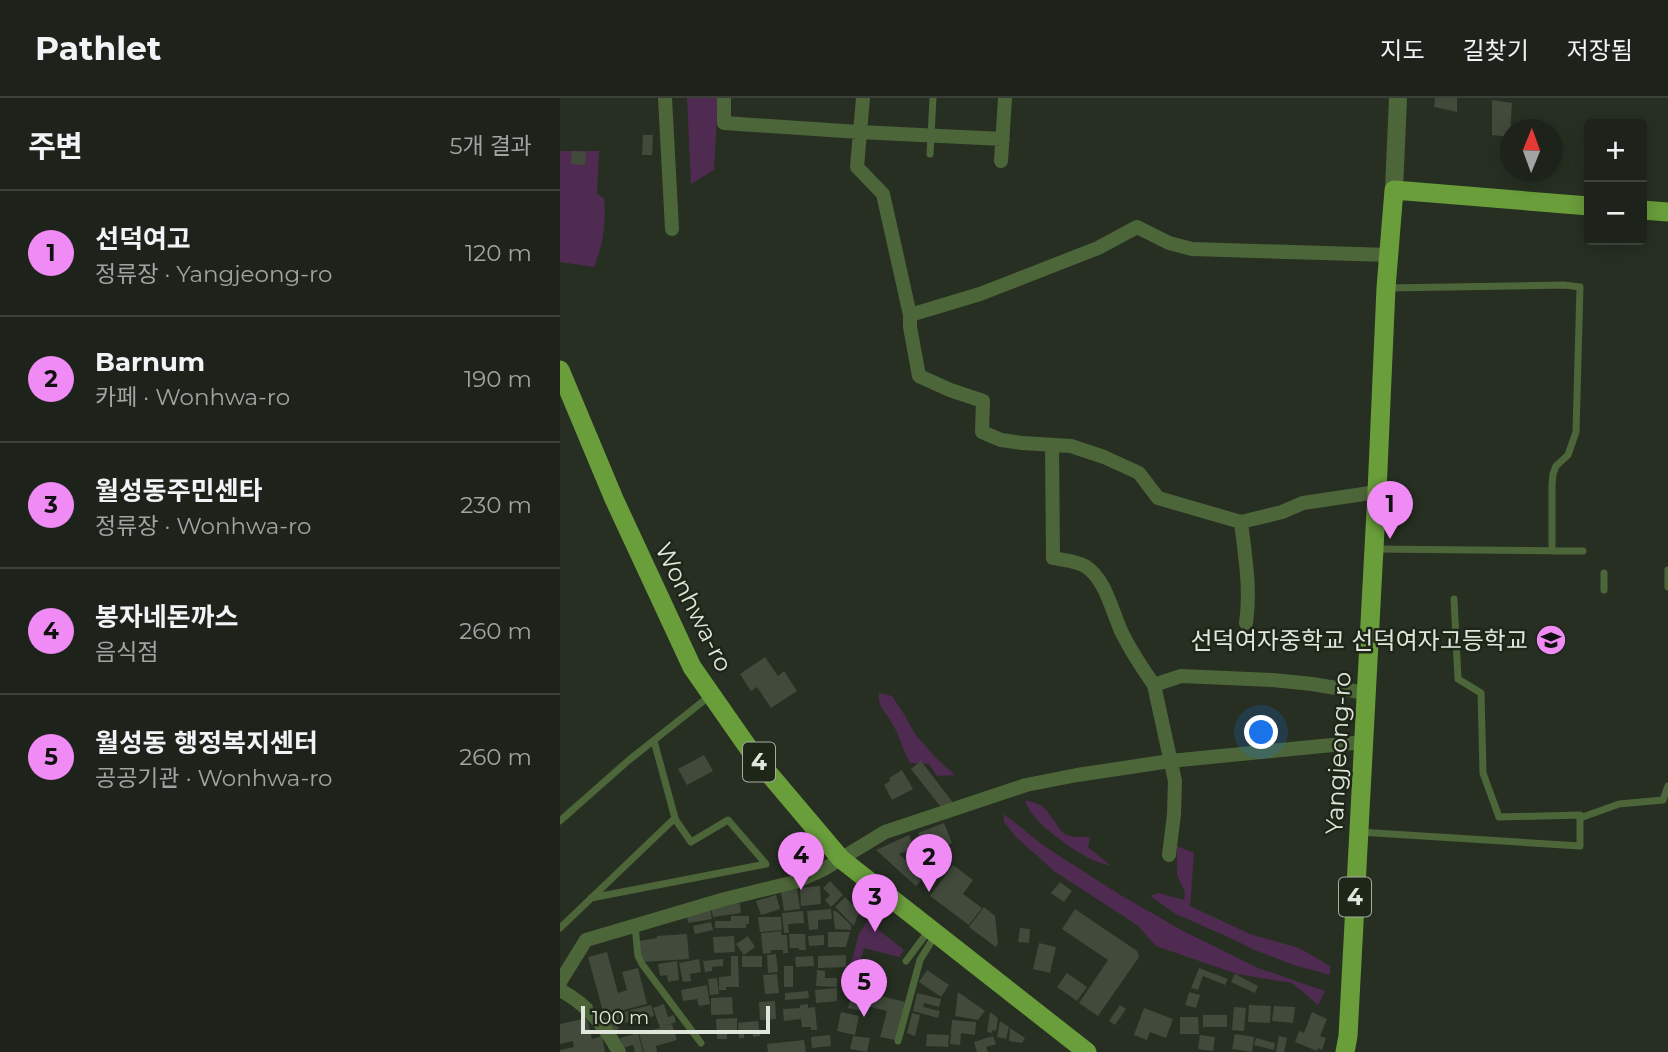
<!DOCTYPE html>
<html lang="ko">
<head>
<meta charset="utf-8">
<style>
  :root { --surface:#1d231a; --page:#252b23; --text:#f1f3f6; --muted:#a0a4a2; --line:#3b4039; --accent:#f08bf6 }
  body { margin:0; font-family:Montserrat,"Noto Sans KR",sans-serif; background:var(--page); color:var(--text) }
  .controls { position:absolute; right:21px; top:21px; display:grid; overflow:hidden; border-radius:7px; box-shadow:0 4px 18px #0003 }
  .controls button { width:63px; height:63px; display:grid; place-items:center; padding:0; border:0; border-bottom:2px solid var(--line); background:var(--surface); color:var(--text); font:35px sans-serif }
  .compass { position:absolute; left:940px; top:21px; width:63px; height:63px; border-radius:50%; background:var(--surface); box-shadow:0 4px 18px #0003; rotate:1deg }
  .scale { position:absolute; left:21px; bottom:18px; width:189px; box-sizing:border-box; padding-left:7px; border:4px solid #e1e6dd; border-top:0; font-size:19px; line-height:24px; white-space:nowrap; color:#e1e6dd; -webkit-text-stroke:5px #1e2618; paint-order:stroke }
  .you { position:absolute; left:702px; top:635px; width:24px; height:24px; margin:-18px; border:5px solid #fff; border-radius:50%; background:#1a73e8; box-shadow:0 0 0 10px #1a73e833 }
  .badge { display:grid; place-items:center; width:46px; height:46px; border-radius:50%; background:var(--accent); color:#111; font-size:23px; font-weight:700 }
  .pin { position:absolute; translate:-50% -58px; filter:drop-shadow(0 2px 4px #0008) }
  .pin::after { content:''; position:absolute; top:37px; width:24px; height:21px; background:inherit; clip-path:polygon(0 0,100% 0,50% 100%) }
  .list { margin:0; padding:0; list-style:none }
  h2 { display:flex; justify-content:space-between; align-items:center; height:91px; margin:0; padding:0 28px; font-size:30px }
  h2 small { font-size:23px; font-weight:400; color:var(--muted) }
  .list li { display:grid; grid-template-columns:46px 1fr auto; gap:21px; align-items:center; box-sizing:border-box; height:126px; padding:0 28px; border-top:2px solid var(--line) }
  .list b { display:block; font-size:26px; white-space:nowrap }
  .list p { margin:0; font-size:23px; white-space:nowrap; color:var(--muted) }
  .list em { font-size:23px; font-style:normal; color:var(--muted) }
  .map { position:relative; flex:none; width:1108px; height:954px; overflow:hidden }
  header { display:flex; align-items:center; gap:42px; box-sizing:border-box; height:98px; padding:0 35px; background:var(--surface); border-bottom:2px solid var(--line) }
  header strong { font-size:33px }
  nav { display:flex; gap:38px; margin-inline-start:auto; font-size:24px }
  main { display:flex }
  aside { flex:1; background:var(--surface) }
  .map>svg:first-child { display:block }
</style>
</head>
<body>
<header>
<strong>Pathlet</strong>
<nav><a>지도</a><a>길찾기</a><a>저장됨</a></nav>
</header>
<main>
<aside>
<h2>주변<small>5개 결과</small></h2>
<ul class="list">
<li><span class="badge">1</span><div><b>선덕여고</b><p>정류장 · Yangjeong-ro</p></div><em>120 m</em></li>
<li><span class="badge">2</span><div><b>Barnum</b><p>카페 · Wonhwa-ro</p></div><em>190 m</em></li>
<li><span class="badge">3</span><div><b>월성동주민센타</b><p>정류장 · Wonhwa-ro</p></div><em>230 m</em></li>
<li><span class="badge">4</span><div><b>봉자네돈까스</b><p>음식점</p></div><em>260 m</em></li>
<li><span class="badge">5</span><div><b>월성동 행정복지센터</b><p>공공기관 · Wonhwa-ro</p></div><em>260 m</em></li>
</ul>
</aside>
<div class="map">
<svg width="1108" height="954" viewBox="0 0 1108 954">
  <rect width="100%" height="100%" fill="#272f22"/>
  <!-- green -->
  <path fill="#4f2b51" d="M127,0H158L154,72L131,86Z
    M0,53H39L37,96L44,100C46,126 44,144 34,169L0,164Z
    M319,595L332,598L344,616L355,636L376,660L395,677L377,678L369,666L350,665C343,653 340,639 333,627C327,615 317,609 319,595Z
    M465,702C472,704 481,706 485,711C505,733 495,740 530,739L528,749L551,768C546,766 540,765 535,763C516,755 468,722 465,702Z
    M444,716L484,748L557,795L623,833L698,870L765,893L758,907L732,885L677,876L596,848L577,827L494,773L455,738L444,724Z
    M617,748L634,755L630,808L690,836L739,850L770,868V877L734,867L697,853L666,838L616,816L590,798L598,795L624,802L625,795L617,776Z
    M307,823L344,852L339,859L304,850L294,883H286L299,836Z"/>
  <!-- building -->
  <path fill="#424a3c" d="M875,0H897V14L874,9Z
    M932,2L952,5L950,39L932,37Z
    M83,37H93L92,57H82Z
    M12,53L26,54L25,67L11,66Z
    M205,559L218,578L224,573L237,593L211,610L197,589L191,593L180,576Z
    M144,657L153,673L127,687L118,671Z
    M361,663L394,706L384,713L351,671Z
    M342,672L353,691L332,702L324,687L330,683L329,680Z
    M384,725L392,745L377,751L379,755L368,759L358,735Z
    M349,737L354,750L339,756L364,779L356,788L316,752Z
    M393,767L413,782L403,796L422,810L409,827L370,798Z
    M270,783L283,797L271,809L265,802L270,797L263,790Z
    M500,784L512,793L504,804L491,795Z
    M260,788L261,806L241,808L240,790Z
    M237,791L240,811L224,813L221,794Z
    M216,797L220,811L201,817L196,803Z
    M285,799L299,813L294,828L275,809Z
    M180,805L181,815L153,819L151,809Z
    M424,809L435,818L438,845L436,849L409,829Z
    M150,810L152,821L128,825L126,814Z
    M271,811L272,821L258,822V831L249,832L247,813Z
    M515,811L577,853L579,859L538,918L519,905L548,862L502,831Z
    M243,813L244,825L228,826L229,835H224L222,815Z
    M273,813H276L291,827V832L275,831Z
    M171,818H189V826H186V830H155V823H171Z
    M198,819H221L222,832L200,834Z
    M151,824L153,832L135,836L133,828Z
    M460,830L470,831L469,845L458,844Z
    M221,833V837H227L228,855H223V852H211V855L203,856L201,835Z
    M268,834H290L286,849H268Z
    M127,836L129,861L82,864L79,843L97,840V838Z
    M229,836H245L246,852H239V850H230Z
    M264,837V847L249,848L248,838Z
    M174,838L175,854L154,855L153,839Z
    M188,838L195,849L184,857L176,846Z
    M479,845L496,849L490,875L473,871Z
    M47,854L58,895L67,892L62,874L78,870L87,906L44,917L28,859Z
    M216,856L218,874L208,875L207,857Z
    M286,857V869L258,870V858Z
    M171,858H178L179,889H166V892H159V879L171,878Z
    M182,858H202V869H182Z
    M253,858L254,868L236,869L235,859Z
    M139,861L141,874L130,876L131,883L123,884L119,865Z
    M163,861V868L152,869V873L145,874L143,863Z
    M117,863L119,882L108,884L107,877L100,878L98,866Z
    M224,868H233V889H224Z
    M639,870L668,881L665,887L643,878L638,892L631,890Z
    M257,872L265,873V880H277V889L256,888Z
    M367,872L389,887L381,899L359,884Z
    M507,875L527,889L517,903L497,889Z
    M217,876L219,895L205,896L203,877Z
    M675,876L698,888L695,895L671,884Z
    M157,880L159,896L150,897L148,881Z
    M147,887L150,906L139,908L137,901L123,903L121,892Z
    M277,890V903L256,905L255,892Z
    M293,891L345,904L335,942L320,939L327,913L303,907L301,913L288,910Z
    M248,893L249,900L225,902V895Z
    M398,894L425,913L418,922L395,918Z
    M629,894L640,897L636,910L625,907Z
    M357,895L381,901L379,909L364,905L363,909L380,913L378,920L353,913Z
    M172,899L173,916L151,917V900Z
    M215,903L216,921L200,922L199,904Z
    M104,906L108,919L114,917L116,924L105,928L112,926L117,942L96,948L97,954H84L79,935L100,930L93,910Z
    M248,906V910L255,909L257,932H251V929H242L241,921L224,923L223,911L240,910V907Z
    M91,907L94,918L73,924L70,912Z
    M560,907L566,911L555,927L549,923Z
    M689,907L711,908L710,925L688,924Z
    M714,908L735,909L733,925L712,923Z
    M674,909L686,910L684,933L672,932Z
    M584,910L613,921L606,940L590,934L587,942L574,937Z
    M69,913L72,923L57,927L59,930L53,936L43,924L51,917Z
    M281,914L299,918L295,937L277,933Z
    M430,914L438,920L436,933L432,932V935L427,934Z
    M752,914L767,921L760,938L766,940L762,952L758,950L757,953L735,944L739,933L744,935Z
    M352,915L360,917L355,938L347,935Z
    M643,917H667V929H643Z
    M620,919H638L639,936H620Z
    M27,920L32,941L42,938L45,954H0V952L14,949L13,943L0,946V926Z
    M177,920V933L167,934V941H157L156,921Z
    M392,922L416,924L415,937L401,935L400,947L390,946Z
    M198,923L200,938L193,939V935L184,936V940H179L178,925Z
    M440,923L449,929L446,941L437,939Z
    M450,930L465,940L462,945L449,943Z
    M78,935L83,954H75L73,947L63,950L60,940Z
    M367,936L389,937L388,949L366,948Z
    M675,936L694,939L692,954L672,951Z
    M270,937L271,948L252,950L251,939Z
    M640,937L655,939L653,953L638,951Z
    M293,938L310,940L307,954L290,951Z
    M433,938L436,946L426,949L428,954H417L414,944Z
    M719,938L727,940L724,954H716Z
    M696,940L715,945L714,952L694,947Z
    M244,942L246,954H208L207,946Z"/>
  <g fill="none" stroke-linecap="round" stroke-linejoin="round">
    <!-- service -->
    <path stroke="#4d6639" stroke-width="7" d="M370,56L373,0
      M827,190L1004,187L1020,189L1016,334L1008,357L996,368L993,376L992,387V453
      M814,451L1023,453
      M1108,472V489
      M1044,475V492
      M1020,720L1059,706L1103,702L1108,688
      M0,723L69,662L151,597
      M799,734L1020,748V717L939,719L923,675L921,595L898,581L894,501
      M31,800L206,766L168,722L131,744L115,721
      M75,828L78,858L82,866L141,945
      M0,830L115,720L94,643
      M346,863L370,831
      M338,943L360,862L376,836"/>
    <!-- minor -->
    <path stroke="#4d6639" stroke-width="14" d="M105,0L112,131
      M164,0V25L299,34L443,41
      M303,0L297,69L323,96L350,217V229L359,278L390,292L423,303L422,334L441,342L462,345L511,348L544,359L579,375L598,400L681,424L722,414L743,405L817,394
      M441,63L445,0
      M350,217L420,196L474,175L538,150L577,129L609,145L632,151L829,157
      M492,347L493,460C503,462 516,463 525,468C546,481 552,514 562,535C571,553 582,570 594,587L621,578L713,582L752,586L806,595
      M681,424C685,458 691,491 686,525
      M594,587L615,683L614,716L609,757
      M0,884L26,842L165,801L235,784L264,771L325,734L466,687L517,677L610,663L803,644
      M0,892C27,906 45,928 59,954"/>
    <!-- tertiary -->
    <path stroke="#4d6639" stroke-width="18" d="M834,92L838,0"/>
    <!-- primary -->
    <path stroke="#6a9e3b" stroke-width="19" d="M1082,112L1108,114
      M0,272L54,401L132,569L194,658L281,761L527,954
      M785,954L788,938L817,394L826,190L834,92L1029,108"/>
  </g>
  <!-- icons -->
  <defs>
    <g id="school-disc" transform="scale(1.575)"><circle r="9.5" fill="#f08bf6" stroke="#1e2618"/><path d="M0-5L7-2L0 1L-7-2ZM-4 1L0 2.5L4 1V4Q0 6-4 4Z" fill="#111"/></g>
  </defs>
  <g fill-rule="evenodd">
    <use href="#school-disc" x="991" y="542"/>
  </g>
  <g text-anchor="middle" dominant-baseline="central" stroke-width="5" stroke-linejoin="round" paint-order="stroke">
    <!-- shield labels -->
    <g fill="#1e2618" stroke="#a6aca2" stroke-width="2">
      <rect x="183" y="644.5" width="32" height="39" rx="5"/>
      <rect x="779" y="779.5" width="32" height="39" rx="5"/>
    </g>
    <g font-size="23" font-weight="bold" fill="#e1e6dd">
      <text x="199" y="664">4</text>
      <text x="795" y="799">4</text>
    </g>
    <!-- street labels -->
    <g font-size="24" fill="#e1e6dd" stroke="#1e2618">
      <text transform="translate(134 509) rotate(63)">Wonhwa-ro</text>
      <text transform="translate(778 655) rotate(-87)">Yangjeong-ro</text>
    </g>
    <!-- poi labels -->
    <g font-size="24" fill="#e1e6dd" stroke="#1e2618" text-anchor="end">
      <text x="968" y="542">선덕여자중학교 선덕여자고등학교</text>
    </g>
  </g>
</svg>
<div class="controls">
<button>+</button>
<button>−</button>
</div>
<svg class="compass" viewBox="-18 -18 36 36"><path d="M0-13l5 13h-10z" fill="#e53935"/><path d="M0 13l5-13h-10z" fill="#a0a4a2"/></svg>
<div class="scale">100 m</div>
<div class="you"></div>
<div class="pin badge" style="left:830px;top:441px">1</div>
<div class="pin badge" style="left:369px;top:794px">2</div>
<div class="pin badge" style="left:315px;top:834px">3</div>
<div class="pin badge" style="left:241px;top:792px">4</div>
<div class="pin badge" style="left:304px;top:919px">5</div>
</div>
</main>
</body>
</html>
